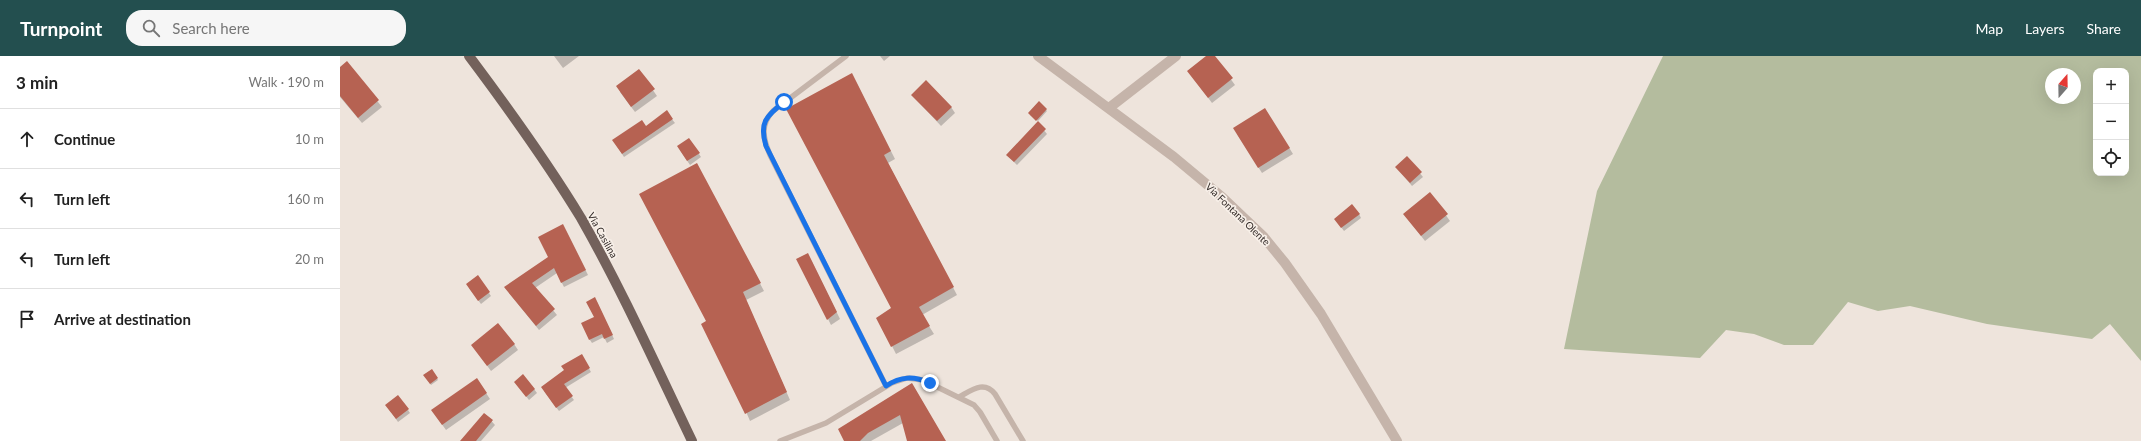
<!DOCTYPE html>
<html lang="en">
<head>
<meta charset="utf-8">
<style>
  :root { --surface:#fff; --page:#f6f6f6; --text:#222; --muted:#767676; --line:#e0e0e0; --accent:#234f4f }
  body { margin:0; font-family:Lato,sans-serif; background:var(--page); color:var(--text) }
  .controls { position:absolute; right:12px; top:12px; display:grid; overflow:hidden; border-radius:8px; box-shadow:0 4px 16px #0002 }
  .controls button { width:36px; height:36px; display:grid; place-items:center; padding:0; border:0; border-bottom:1px solid var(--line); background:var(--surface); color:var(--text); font:20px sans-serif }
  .compass { position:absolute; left:1705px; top:12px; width:36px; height:36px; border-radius:50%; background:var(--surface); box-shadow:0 4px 16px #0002; rotate:20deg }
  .stop { position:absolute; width:12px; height:12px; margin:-9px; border:3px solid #1a73e8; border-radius:50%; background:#fff }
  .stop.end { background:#1a73e8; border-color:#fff; box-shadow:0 1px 4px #0008 }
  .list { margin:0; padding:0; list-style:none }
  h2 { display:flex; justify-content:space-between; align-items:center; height:52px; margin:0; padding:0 16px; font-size:17px }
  h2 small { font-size:13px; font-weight:400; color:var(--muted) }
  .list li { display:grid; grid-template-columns:26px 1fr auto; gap:12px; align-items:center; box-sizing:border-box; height:60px; padding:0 16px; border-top:1px solid var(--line) }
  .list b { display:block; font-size:15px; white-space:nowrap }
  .list em { font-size:13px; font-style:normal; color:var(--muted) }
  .icon { flex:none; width:22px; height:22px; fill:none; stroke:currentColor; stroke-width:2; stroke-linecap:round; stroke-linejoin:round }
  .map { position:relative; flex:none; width:1801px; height:385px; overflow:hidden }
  header { display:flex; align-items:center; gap:24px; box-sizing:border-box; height:56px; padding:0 20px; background:var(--accent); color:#fff }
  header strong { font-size:19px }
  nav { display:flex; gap:22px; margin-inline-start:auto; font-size:14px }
  .search { width:280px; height:36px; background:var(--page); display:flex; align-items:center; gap:10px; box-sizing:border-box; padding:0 14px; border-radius:16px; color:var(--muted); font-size:15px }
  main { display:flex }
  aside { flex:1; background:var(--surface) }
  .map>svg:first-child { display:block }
</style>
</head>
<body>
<header>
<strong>Turnpoint</strong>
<div class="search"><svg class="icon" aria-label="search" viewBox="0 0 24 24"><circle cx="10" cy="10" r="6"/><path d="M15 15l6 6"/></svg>Search here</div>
<nav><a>Map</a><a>Layers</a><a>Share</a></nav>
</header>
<main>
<aside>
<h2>3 min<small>Walk · 190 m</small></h2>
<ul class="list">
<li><svg class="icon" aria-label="ahead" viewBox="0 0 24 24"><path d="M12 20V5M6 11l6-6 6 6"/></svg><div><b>Continue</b></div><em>10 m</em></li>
<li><svg class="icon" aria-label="left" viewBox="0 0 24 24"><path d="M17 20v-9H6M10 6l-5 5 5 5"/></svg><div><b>Turn left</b></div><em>160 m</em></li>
<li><svg class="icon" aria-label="left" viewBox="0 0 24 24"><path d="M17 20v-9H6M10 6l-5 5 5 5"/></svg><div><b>Turn left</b></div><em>20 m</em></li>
<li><svg class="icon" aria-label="arrive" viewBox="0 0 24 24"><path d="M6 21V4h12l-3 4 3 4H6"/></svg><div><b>Arrive at destination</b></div></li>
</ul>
</aside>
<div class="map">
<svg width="1801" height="385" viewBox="0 0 1801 385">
  <rect width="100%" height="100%" fill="#eee4dc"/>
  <!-- green -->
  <path fill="#b4bc9e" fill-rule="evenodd" d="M1323,0H1801V305L1770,268L1752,283L1647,268L1570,250L1538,255L1508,246L1473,289H1444L1414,278L1386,274L1360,302L1224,293L1257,135ZM1756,15H1786V117H1756ZM1711,18H1735V42H1711Z"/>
  <!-- shadow -->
  <path fill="#0003" d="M214,0H239L223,12Z
    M540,0H550L544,5Z
    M867,0H874L895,29L872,47L848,15Z
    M7,7L42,51L22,67L0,41V13Z
    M299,14L317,40L295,56L280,36Z
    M516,26L555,103L548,107L617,239L582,259L594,278L556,298L552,290V252Z
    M572,39L611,51L615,57L601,70Z
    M925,53L953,98L922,117L897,78Z
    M706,54L707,55L698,65L690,59Z
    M326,56L335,67L284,101L275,87L306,71Z
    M698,67L707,78L677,109L667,99Z
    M349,83L361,101L350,109L340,94Z
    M1067,101L1083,121L1072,130L1056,111Z
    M361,116L424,235L406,244L450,344L410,365L368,266Z
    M1090,137L1110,165L1085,185L1064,158Z
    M1019,158L1021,162L1004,175L998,167Z
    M226,175L248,219L224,231L217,217L195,232L217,259L199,274L165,232L210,202Z
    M471,204L500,263L491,269L488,263Z
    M129,232L149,237L151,240L141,248Z
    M257,246L274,283L267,287L264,281L252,287L250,284Z
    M174,288L178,294L151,315L132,289Z
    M241,299L251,316L225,332L234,344L219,355L204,335Z
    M91,314L98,324L91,329L84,319Z
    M572,328L605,385H568L563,367L531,385H505Z
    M178,330L194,333L197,337L189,344Z
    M146,337L150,343L106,374L96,360Z
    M49,353L68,354L70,357L58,366Z
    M145,358L155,369L141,385H127Z"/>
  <!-- building -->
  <path fill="#b66252" d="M866,0H875L893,22L868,42L847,15Z
    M7,5L39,44L18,62L0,40V11Z
    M299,13L315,33L291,51L276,30Z
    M512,17L551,95L544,99L614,231L579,251L590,270L551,291L536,262L551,252L446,53Z
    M586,24L612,51L597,65L571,39Z
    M699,45L707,53L696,65L688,57Z
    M925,52L950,92L918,112L893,72Z
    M327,54L333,63L282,98L272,84L302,64L306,70Z
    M698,65L706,73L674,106L666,99Z
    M349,82L360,97L347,105L337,90Z
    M1067,100L1082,116L1070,127L1055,111Z
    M357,107L421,227L403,236L447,336L405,358L361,268L366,265L299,138Z
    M1090,136L1108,158L1081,180L1063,158Z
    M1012,148L1020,158L1001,172L994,163Z
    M223,168L246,214L221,227L214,212L192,227L215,253L196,270L164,231L208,201L198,181Z
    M468,197L497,256L487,264L456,203Z
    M138,219L150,236L138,245L126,228Z
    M255,241L273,279L264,283L262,278L249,284L241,267L254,261L246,246Z
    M158,267L175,288L147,310L131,289Z
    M242,298L250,312L224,328L233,340L216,352L201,331L224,314L221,310Z
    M92,313L98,322L90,328L83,319Z
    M183,318L195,333L186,341L174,326Z
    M137,322L147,337L102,369L91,354Z
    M572,327L606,385H567L560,359L528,377L520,385H504L498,373Z
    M58,339L69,353L56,363L45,349Z
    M144,357L153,364L136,385H120Z"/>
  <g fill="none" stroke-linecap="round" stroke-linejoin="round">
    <!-- service -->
    <path stroke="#c5b4aa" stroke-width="5.5" d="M506,0L433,55C420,69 423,82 430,99L546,330
      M619,341C632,334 644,324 655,338L683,385
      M440,385L486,367L552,327L567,322L583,324L634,349L640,356L657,385"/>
    <!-- minor -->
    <path stroke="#c5b4aa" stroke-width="10" d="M698,0L834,101L882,141L923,180L945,207L981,258L1057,385
      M769,52L836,0"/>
    <!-- primary -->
    <path stroke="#73615b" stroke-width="10" d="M129,0C168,52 207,106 241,162C282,234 316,310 352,385"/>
  </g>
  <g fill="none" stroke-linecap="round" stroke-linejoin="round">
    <!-- route -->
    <path stroke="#1a73e8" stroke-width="5" d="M444,46C426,60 419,67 426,90L546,330C561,320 574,320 590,327"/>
  </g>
  <g text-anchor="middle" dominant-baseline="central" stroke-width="3.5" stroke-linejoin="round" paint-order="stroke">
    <!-- street labels -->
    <g font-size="10" fill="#332b28" stroke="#f7efe8">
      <text transform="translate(898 158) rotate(44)">Via Fontana Olente</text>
      <text transform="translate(263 179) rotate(61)">Via Casilina</text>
    </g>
  </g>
</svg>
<div class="controls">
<button>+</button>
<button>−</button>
<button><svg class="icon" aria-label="locate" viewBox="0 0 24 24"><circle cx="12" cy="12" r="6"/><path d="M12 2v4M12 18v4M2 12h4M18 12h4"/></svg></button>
</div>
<svg class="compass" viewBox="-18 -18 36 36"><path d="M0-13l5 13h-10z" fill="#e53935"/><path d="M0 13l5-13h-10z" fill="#767676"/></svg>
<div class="stop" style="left:444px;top:46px"></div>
<div class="stop end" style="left:590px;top:327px"></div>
</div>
</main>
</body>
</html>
